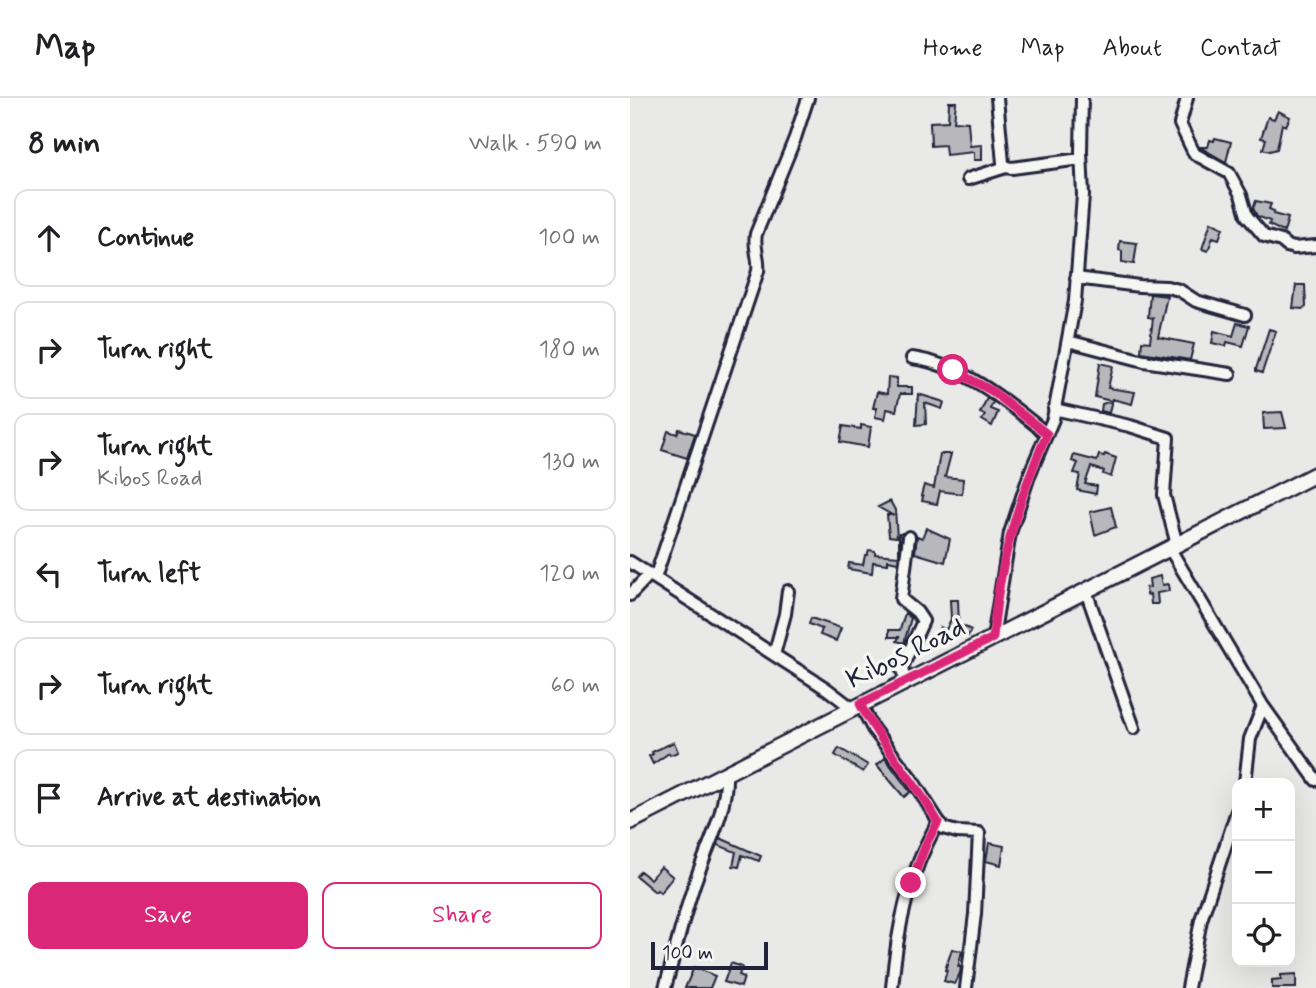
<!DOCTYPE html>
<html lang="en">
<head>
<meta charset="utf-8">
<style>
  :root { --surface:#fff; --page:#f6f6f6; --text:#202124; --muted:#757577; --line:#e0e0e0; --accent:#db2777 }
  body { margin:0; font-family:Mynerve,sans-serif; background:var(--page); color:var(--text) }
  .controls { position:absolute; right:21px; bottom:21px; display:grid; overflow:hidden; border-radius:14px; box-shadow:0 7px 28px #0002 }
  .controls button { width:63px; height:63px; display:grid; place-items:center; padding:0; border:0; border-bottom:2px solid var(--line); background:var(--surface); color:var(--text); font:35px sans-serif }
  .scale { position:absolute; left:21px; bottom:18px; width:117px; box-sizing:border-box; padding-left:7px; border:4px solid #22223b; border-top:0; font-size:19px; line-height:24px; white-space:nowrap; color:#22223b; -webkit-text-stroke:5px #f6f6f2; paint-order:stroke }
  .stop { position:absolute; width:21px; height:21px; margin:-16px; border:5px solid #db2777; border-radius:50%; background:#fff }
  .stop.end { background:#db2777; border-color:#fff; box-shadow:0 2px 7px #0008 }
  .list { margin:0; padding:0; list-style:none }
  h2 { display:flex; justify-content:space-between; align-items:center; height:91px; margin:0; padding:0 28px; font-size:30px }
  h2 small { font-size:23px; font-weight:400; color:var(--muted) }
  .list li { display:grid; grid-template-columns:46px 1fr auto; gap:21px; align-items:center; box-sizing:border-box; height:98px; margin:0 14px 14px; padding:0 14px; border:2px solid var(--line); border-radius:14px }
  .list b { display:block; font-size:26px; white-space:nowrap }
  .list p { margin:0; font-size:23px; white-space:nowrap; color:var(--muted) }
  .list em { font-size:23px; font-style:normal; color:var(--muted) }
  .actions { display:flex; gap:14px; padding:21px 28px }
  .actions a { flex:1; padding:16px 0; border:2px solid var(--accent); border-radius:14px; text-align:center; font-size:24px; color:var(--accent) }
  .actions .main { background:var(--accent); color:#fff }
  .icon { flex:none; width:38px; height:38px; fill:none; stroke:currentColor; stroke-width:2; stroke-linecap:round; stroke-linejoin:round }
  .map { position:relative; flex:none; width:686px; height:890px; overflow:hidden }
  header { display:flex; align-items:center; gap:42px; box-sizing:border-box; height:98px; padding:0 35px; background:var(--surface); border-bottom:2px solid var(--line) }
  header strong { font-size:33px }
  nav { display:flex; gap:38px; margin-inline-start:auto; font-size:24px }
  main { display:flex }
  aside { flex:1; background:var(--surface) }
  .map>svg:first-child { display:block }
</style>
</head>
<body>
<header>
<strong>Map</strong>
<nav><a>Home</a><a>Map</a><a>About</a><a>Contact</a></nav>
</header>
<main>
<aside>
<h2>8 min<small>Walk · 590 m</small></h2>
<ul class="list">
<li><svg class="icon" aria-label="ahead" viewBox="0 0 24 24"><path d="M12 20V5M6 11l6-6 6 6"/></svg><div><b>Continue</b></div><em>100 m</em></li>
<li><svg class="icon" aria-label="right" viewBox="0 0 24 24"><path d="M7 20v-9h11M14 6l5 5-5 5"/></svg><div><b>Turn right</b></div><em>180 m</em></li>
<li><svg class="icon" aria-label="right" viewBox="0 0 24 24"><path d="M7 20v-9h11M14 6l5 5-5 5"/></svg><div><b>Turn right</b><p>Kibos Road</p></div><em>130 m</em></li>
<li><svg class="icon" aria-label="left" viewBox="0 0 24 24"><path d="M17 20v-9H6M10 6l-5 5 5 5"/></svg><div><b>Turn left</b></div><em>120 m</em></li>
<li><svg class="icon" aria-label="right" viewBox="0 0 24 24"><path d="M7 20v-9h11M14 6l5 5-5 5"/></svg><div><b>Turn right</b></div><em>60 m</em></li>
<li><svg class="icon" aria-label="arrive" viewBox="0 0 24 24"><path d="M6 21V4h12l-3 4 3 4H6"/></svg><div><b>Arrive at destination</b></div></li>
</ul>
<div class="actions"><a class="main">Save</a><a>Share</a></div>
</aside>
<div class="map">
<svg width="686" height="890" viewBox="0 0 686 890">
  <rect width="100%" height="100%" fill="#e9e9e7"/>
  <filter id="ink" filterUnits="userSpaceOnUse"><feTurbulence type="fractalNoise" baseFrequency=".0143" numOctaves="2"/><feDisplacementMap in="SourceGraphic" scale="14" xChannelSelector="R" yChannelSelector="G"/><feConvolveMatrix kernelMatrix="1 2 1 2 8 2 1 2 1" color-interpolation-filters="sRGB"/></filter>
  <g filter="url(#ink)">
    <!-- building -->
    <path fill="#b8b8bc" stroke="#22223b" stroke-width="2" d="M319,4H326L324,23L338,24L340,48L352,47V62H344V54L316,57L315,47L301,48L300,24L318,23Z
      M648,13L660,19L656,28L652,26L647,51L640,53L633,51L636,41L631,40L638,19L644,21Z
      M585,40L601,44L596,64L570,49H578L580,42L584,43Z
      M626,103L641,106L639,111L644,113L643,116L658,120L654,134L639,127L640,123L627,118L623,110Z
      M581,124L593,130L589,141L583,139L578,153L572,151Z
      M490,143L507,145L504,166L492,164V153L489,152Z
      M666,187H675L676,209L672,211L663,210Z
      M520,196L537,198L528,239L564,246L560,262L511,254L512,243L520,244L523,220L518,219Z
      M607,225L619,228L613,248L597,244L596,248L582,245L584,233L603,238Z
      M639,231L646,233L632,275L626,273V271Z
      M470,265L483,268L478,290L505,294L502,306L482,301L479,315L471,313L472,306L481,303L465,299Z
      M258,279L267,280V289H282V296H270L266,313L257,311L255,321L245,319L247,310H243L247,294L257,296Z
      M288,296L314,304L312,311L295,305L296,326L286,327Z
      M357,300L363,304L360,311L368,314L362,328L352,322L355,317L350,315Z
      M652,314L656,330L634,331L633,315Z
      M231,327L241,329L238,349L210,344L213,328L231,331Z
      M49,331L65,336L57,360L32,352L38,333L47,336Z
      M310,356H321L315,379L333,381L332,396L310,393L307,406L292,403L293,399L291,398L294,387L304,390Z
      M475,356L486,360L481,379L473,376L474,373L461,369L455,386L467,388L466,396L447,392L450,376L444,375L448,365L442,363L444,357L467,363L469,357L474,358Z
      M260,403L265,412L267,439L259,438L257,417H262L248,409Z
      M481,409L486,429L465,437L460,414Z
      M296,430L320,441L315,464L285,455L287,438L292,440Z
      M269,435H272L268,464L258,462V466L243,464L242,475L218,471L219,465L233,467L235,457H237L239,452L245,453V456L269,458Z
      M530,478L532,487L538,486L539,493L527,495L528,506H521L520,496L517,497L516,490L520,489L519,481Z
      M320,502H328L329,526L341,532L338,538L324,532L318,545L306,539L310,529L316,532L321,521Z
      M275,515L281,520L274,545L267,543L269,539H259V532H270Z
      M181,520L211,530L206,543L190,537L192,531L179,526Z
      M44,644L48,654L40,657L39,655L23,666L19,658L23,656L22,654Z
      M209,650L238,667L233,674L205,657Z
      M255,660L280,694L274,699L247,667Z
      M90,740L131,758L129,763L112,757L109,769L103,768L106,754L88,747Z
      M359,745L374,748L371,767L356,763Z
      M31,769L43,779L30,795L27,792L25,794L6,778L10,773L20,781Z
      M322,851L332,853L328,869H331L330,875L325,886L314,883L317,872H315Z
      M101,865L112,869L109,877L114,879L111,889L94,884Z
      M64,869L85,878L80,890H55Z
      M666,876V890H642V882L651,881V877Z"/>
    <g fill="none" stroke-linecap="round" stroke-linejoin="round">
      <!-- minor casing -->
      <g stroke="#22223b" stroke-width="16">
        <path id="minor" d="M367,0L373,65L376,69L382,70L451,61
          M557,0L550,26L563,53L565,56L599,75L611,97L617,118L634,138L651,143L657,148L664,150L686,148
          M338,81L376,69
          M446,180L509,188L537,189L549,192L566,203L615,217
          M438,243L514,263L600,276
          M282,260C334,267 377,304 417,336
          M424,311L500,328L538,340L534,397L547,447
          M540,451L633,608L686,682
          M0,464L197,591L222,610
          M25,480L128,173C130,160 123,149 126,136L165,40L178,0
          M456,493L504,630
          M0,497L19,477
          M363,540L380,435L400,375L423,321L445,203L453,97L451,54L452,0
          M144,557L155,516L158,493
          M276,583L272,572L273,567L293,523L287,514L271,501L279,439
          M230,606L243,631L281,680L313,730L327,734L349,735L345,816L336,890
          M615,685L620,641L633,608
          M35,890C45,855 53,819 65,784C77,749 98,711 96,674
          M262,890C267,830 278,777 308,724
          M558,890L571,822L607,713"/>
      </g>
      <!-- major casing -->
      <g stroke="#22223b" stroke-width="19">
        <path id="major" d="M0,724L686,376"/>
      </g>
      <!-- minor -->
      <use href="#minor" stroke="#f6f6f2" stroke-width="10"/>
      <!-- major -->
      <use href="#major" stroke="#f6f6f2" stroke-width="14"/>
    </g>
  </g>
  <g fill="none" stroke-linecap="round" stroke-linejoin="round" filter="url(#ink)">
    <!-- route -->
    <path stroke="#db2777" stroke-width="9" d="M281,785L297,744L308,724C285,683 252,648 230,606L363,540C368,469 388,401 417,336L362,293L323,272"/>
  </g>
  <g text-anchor="middle" dominant-baseline="central" stroke-width="7" stroke-linejoin="round" paint-order="stroke">
    <!-- street labels -->
    <g font-size="28" fill="#22223b" stroke="#f6f6f2">
      <text transform="translate(276 556) rotate(-26)">Kibos Road</text>
    </g>
  </g>
</svg>
<div class="controls">
<button>+</button>
<button>−</button>
<button><svg class="icon" aria-label="locate" viewBox="0 0 24 24"><circle cx="12" cy="12" r="6"/><path d="M12 2v4M12 18v4M2 12h4M18 12h4"/></svg></button>
</div>
<div class="scale">100 m</div>
<div class="stop" style="left:323px;top:272px"></div>
<div class="stop end" style="left:281px;top:785px"></div>
</div>
</main>
</body>
</html>
